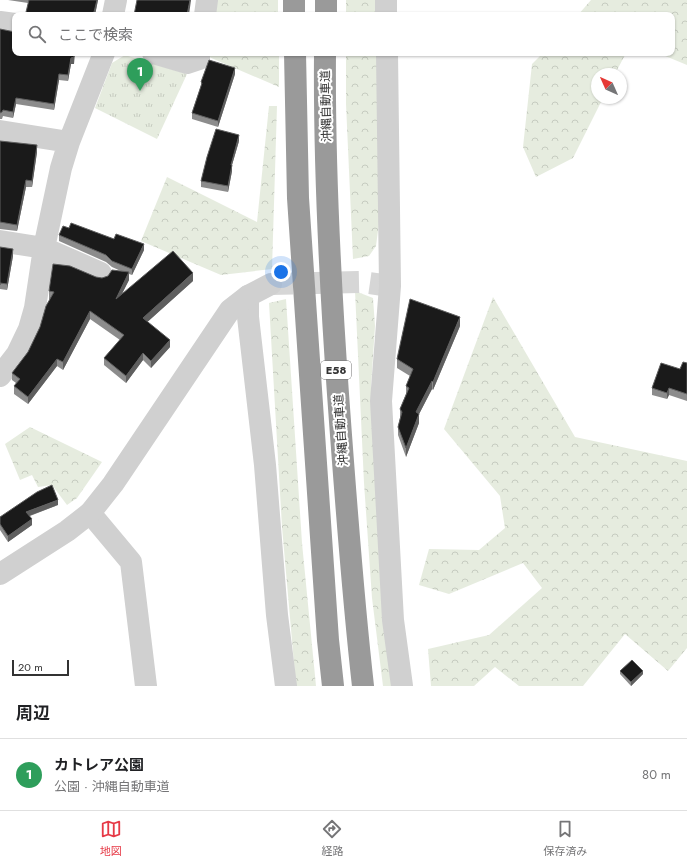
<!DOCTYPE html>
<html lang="ja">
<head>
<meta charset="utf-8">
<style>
  :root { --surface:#fff; --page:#f2f2f2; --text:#202124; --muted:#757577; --line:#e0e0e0; --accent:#e63946 }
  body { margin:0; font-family:Jost,"Noto Sans JP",sans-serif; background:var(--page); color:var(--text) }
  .compass { position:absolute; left:591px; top:68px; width:36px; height:36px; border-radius:50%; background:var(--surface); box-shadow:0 1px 3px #0004; rotate:315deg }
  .scale { position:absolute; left:12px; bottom:10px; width:57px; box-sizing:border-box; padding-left:4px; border:2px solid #333; border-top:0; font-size:11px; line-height:14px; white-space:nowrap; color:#333; -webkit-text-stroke:3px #fff; paint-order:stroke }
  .you { position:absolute; left:281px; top:272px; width:14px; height:14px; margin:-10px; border:3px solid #fff; border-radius:50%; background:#1a73e8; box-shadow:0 0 0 6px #1a73e833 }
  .badge { display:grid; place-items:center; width:26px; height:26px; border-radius:50%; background:var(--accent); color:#fff; font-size:13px; font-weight:700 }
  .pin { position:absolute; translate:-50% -33px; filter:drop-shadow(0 1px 2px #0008) }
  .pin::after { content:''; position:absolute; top:21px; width:14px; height:12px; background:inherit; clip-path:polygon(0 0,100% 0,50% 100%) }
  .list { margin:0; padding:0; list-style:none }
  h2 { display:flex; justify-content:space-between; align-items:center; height:52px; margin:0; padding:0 16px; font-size:17px }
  h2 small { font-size:13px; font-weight:400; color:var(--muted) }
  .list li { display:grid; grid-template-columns:26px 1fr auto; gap:12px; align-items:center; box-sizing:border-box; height:72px; padding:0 16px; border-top:1px solid var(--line) }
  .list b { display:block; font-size:15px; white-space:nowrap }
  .list p { margin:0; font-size:13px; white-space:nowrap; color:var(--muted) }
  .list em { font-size:13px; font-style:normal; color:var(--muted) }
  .icon { flex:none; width:22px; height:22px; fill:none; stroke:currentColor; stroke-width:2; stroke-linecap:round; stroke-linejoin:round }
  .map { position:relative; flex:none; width:687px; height:686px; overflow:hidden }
  .search { position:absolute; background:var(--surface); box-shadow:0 1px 3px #0004; left:12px; right:12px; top:12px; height:44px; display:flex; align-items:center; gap:10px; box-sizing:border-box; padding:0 14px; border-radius:8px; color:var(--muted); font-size:15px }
  .sheet { height:124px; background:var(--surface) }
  nav { display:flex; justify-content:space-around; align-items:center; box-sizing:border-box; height:56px; border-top:1px solid var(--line); background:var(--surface); font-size:11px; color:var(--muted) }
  nav a { display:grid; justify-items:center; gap:2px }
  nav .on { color:var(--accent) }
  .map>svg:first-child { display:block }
</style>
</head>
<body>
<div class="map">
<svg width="687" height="686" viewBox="0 0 687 686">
  <defs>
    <pattern id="grass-tufts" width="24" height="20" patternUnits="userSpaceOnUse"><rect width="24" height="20" fill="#e6ecdf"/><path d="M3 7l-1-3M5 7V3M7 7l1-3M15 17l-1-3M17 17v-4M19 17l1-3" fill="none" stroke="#c6cbc0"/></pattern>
    <pattern id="forest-crowns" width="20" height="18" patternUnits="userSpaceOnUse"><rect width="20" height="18" fill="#e6ecdf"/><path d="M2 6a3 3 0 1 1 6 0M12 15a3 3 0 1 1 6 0" fill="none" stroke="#c6cbc0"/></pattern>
  </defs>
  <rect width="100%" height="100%" fill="#fff"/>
  <!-- grass -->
  <path fill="url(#grass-tufts)" d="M125,55L187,74L157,139L95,108L112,63Z"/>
  <!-- forest -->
  <path fill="url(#forest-crowns)" d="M217,0H278V15H215Z
    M346,0H377V15H346Z
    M591,0H687V65L658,53H672V15H578Z
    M209,53H279V87L209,57Z
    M346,53H378L380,215L376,246L369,256L353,259L346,104Z
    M543,53H626L615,74H597V98H603L573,158L536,177L523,147L532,64Z
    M269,106H277L272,269L221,275L141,241L167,177L257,222Z
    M355,291L373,298L375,326L371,387L392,686H383L372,598L364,483Z
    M493,297L575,437L687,461V648L668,671L625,634L583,686H519L495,667L474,686H431L428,649L489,635L542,588L523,563L449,594L419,585L429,549L479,550L505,528L500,496L444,429Z
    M286,299L302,543L316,686H296L282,527L269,303Z
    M30,427L102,462L77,498L67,505L52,485L38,487L32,475L20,480L5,444Z"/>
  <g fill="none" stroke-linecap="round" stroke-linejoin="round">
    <!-- tertiary-tunnel -->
    <path stroke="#d6d6d6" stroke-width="22" stroke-dasharray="22 11" stroke-linecap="butt" d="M271,284L362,282L390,286"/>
    <!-- minor -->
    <path stroke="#d0d0d0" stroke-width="22" d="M386,0V15
      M113,15L116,0
      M205,15L207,0
      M0,22L15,24
      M153,53L187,63L199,59V53
      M387,53L390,286L381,401L393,620L402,686
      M0,131L69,142
      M0,241L44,248L101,273
      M248,296V317L265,465L277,615L286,686
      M0,376L17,354L29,329L35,308L44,248L61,168L69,142L104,53
      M90,513L131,562L146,686"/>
    <!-- tertiary -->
    <path stroke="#d0d0d0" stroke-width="22" d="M0,574L67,531L90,513L113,484L230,310L248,296L271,284"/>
    <!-- motorway -->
    <path stroke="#9a9a9a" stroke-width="22" d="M294,0V15
      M326,15V0
      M295,53L298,198L328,640L333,686
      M325,53C324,167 330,281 338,394C345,491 352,589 363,686"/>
  </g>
  <!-- wall -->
  <path fill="#8c8c8c" d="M8,0H98L95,15H26L28,3Z
    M0,29L74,64H71L68,81L59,80L54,110L16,104L13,118L3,116L2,119H0Z
    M235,74L218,127L192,119V113L201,86V82Z
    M0,141L37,152L32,187H26L17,231L0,229Z
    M239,141L232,165V171L228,192L201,187V181Z
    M69,228L144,250L132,275L129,274V280L122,293L193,281L147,322L170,347L151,368L143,360L126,383L104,365V358L120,340L90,319L63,370L57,366L28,404L14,394V386L16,383L12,380V373L28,352L40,327L51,299H49V291L96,277L102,278L123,272L112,267L106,262L59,241V235Z
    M0,247L13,256L7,290L0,289V291Z
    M460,326L433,390L432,389L419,414V423L406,457L398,435V427L400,418V409L406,394V386L410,376L397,368V359Z
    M687,363V401L669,395L667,399L652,395V388L680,369Z
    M58,505L30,516L32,525L8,542L0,530V517Z
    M620,671L643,674L631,686L620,674Z"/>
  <!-- shaded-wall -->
  <path fill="#5f5f5f" d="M97,0H98L95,15H89Z
    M190,0H191L189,15H187Z
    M74,53H75L74,64H71L68,81V75L71,58Z
    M235,68V74L218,127V121Z
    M59,74V80L54,110V104Z
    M16,98V104L13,118V112Z
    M239,135V141L232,165V171L228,192V186L231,165Z
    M37,145V152L32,187V181Z
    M26,180V187L17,231V225Z
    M144,244V250L132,275V269Z
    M13,249V256L7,290V284Z
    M129,272V280L116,306V299Z
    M193,273V281L143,326V318Z
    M90,311V319L63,370V362Z
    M460,317V326L433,390V382Z
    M170,340V347L151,368V361Z
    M143,353V360L126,383V376Z
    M57,359V366L28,404V397Z
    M432,381V389L416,420V412Z
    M669,388V395L667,399V393Z
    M419,414V423L406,457V448Z
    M58,500V505L26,517V512Z
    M32,519V525L8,542V536Z
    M643,671V674L631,686V682Z"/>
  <!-- building -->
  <path fill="#1a1a1a" stroke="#5f5f5f" d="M29,0H97L94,12L89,15H27L26,12Z
    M137,0H190L187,15H134Z
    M0,29L15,32V53H74V57L71,58L68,75L59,74L54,104L16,98L13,112L3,110L2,112L0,113Z
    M209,60L235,68L218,121L192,113L202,83L201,82Z
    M216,129L239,135L231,165H232L228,186L201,181L207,157Z
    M0,141L37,145L32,181L26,180L17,225L0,222Z
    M71,223L114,239L116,234L144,244L132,269L112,261L106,255L59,235L63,226L69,228Z
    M0,247L13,249L7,284L0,283V285Z
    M173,251L193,273L143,318L170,340L151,361L143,353L126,376L104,358L124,335L90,311L63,362L57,359L28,397L14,386L20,379L12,373L28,352L40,327L46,306L54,292L49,291L53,264L70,266L96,277L102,278L108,276L112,270L129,272L116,299Z
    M410,299L460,317L433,382L432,381L416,412L419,414L406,448L398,427L402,412L400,409L409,388L406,386L413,369L397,359Z
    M683,362L687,363V394L669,388L667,393L652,388L661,363L680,369Z
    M52,485L58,500L26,512L32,519L8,536L0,524V517L37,492Z
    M632,660L643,671L631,682L620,671Z"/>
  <g text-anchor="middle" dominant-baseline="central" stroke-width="4" stroke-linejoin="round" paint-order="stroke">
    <!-- shield labels -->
    <rect fill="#fff" stroke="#707070" stroke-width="1" x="321" y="361" width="30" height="18" rx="3"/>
    <g font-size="11" font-weight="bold" fill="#333">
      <text x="336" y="370">E58</text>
    </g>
    <!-- street labels -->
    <g font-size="12" fill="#333" stroke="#fff">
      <text transform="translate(326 106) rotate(-91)">沖縄自動車道</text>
      <text transform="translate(341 430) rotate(-94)">沖縄自動車道</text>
    </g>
  </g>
</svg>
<svg class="compass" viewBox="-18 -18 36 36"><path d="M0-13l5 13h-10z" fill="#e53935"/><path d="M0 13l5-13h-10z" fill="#757577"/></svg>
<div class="scale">20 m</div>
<div class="you"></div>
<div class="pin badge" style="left:140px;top:91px;background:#2e9e5b">1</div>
<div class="search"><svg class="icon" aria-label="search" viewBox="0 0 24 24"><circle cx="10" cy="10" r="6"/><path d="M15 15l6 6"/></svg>ここで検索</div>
</div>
<section class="sheet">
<h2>周辺<small></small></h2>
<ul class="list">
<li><span class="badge" style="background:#2e9e5b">1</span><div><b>カトレア公園</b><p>公園 · 沖縄自動車道</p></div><em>80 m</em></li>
</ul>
</section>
<nav>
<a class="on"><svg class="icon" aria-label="map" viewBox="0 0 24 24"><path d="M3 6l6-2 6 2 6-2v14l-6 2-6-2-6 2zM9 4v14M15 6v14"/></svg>地図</a>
<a><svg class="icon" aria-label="directions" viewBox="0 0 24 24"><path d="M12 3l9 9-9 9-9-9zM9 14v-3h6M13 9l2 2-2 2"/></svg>経路</a>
<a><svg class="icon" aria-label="saved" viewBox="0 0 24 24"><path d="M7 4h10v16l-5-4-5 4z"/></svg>保存済み</a>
</nav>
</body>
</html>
